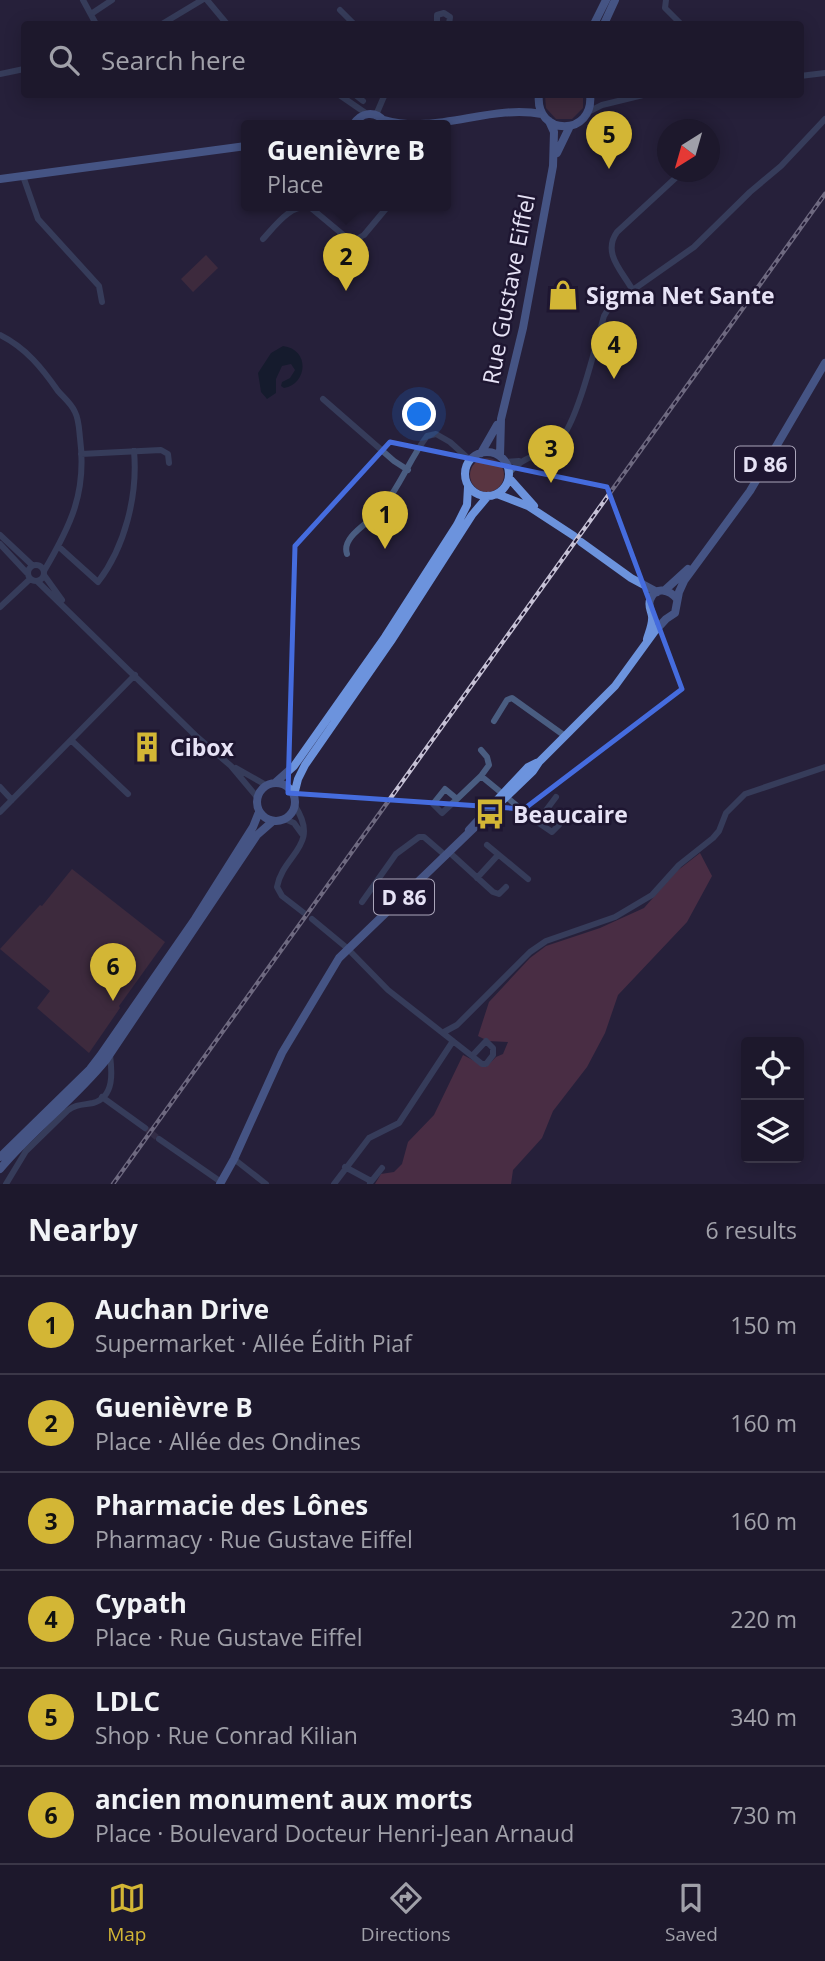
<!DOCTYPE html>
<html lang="en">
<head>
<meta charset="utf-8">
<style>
  :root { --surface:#1d182c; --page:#252134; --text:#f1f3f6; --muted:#a0a0a9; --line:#3b3748; --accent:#d3b635 }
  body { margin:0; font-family:"Open Sans",sans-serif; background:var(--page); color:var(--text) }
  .controls { position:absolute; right:21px; bottom:21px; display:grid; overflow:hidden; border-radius:7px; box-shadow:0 4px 18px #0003 }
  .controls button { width:63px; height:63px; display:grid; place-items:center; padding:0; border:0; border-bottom:2px solid var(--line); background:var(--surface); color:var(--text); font:35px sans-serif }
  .compass { position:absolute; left:657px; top:119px; width:63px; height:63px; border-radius:50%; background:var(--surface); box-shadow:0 4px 18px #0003; rotate:217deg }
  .you { position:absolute; left:420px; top:415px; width:24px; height:24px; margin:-18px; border:5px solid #fff; border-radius:50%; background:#1a73e8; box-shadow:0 0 0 10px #1a73e833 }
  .badge { display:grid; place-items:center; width:46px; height:46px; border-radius:50%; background:var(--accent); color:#111; font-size:23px; font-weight:700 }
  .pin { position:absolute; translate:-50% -58px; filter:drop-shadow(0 2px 4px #0008) }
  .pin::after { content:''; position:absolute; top:37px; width:24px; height:21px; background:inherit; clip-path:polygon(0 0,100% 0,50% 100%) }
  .popup { position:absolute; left:241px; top:120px; width:210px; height:91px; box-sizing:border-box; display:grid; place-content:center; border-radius:7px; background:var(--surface); filter:drop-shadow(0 2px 5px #0005); font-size:23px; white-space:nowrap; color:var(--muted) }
  .popup b { font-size:26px; color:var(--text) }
  .popup::after { content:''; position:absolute; left:50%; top:100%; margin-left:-14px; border:14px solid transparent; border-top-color:var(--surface) }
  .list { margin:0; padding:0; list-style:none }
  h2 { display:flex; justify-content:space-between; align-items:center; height:91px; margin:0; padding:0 28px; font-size:30px }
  h2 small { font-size:23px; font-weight:400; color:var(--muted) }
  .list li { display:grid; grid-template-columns:46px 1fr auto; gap:21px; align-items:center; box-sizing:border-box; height:98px; padding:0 28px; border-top:2px solid var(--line) }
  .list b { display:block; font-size:26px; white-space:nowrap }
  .list p { margin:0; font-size:23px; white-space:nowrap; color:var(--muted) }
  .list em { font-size:23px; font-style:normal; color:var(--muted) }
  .icon { flex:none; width:38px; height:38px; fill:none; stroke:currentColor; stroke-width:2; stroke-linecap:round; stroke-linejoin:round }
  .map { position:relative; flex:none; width:825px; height:1184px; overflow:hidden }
  .search { position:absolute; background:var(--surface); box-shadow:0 4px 18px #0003; left:21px; right:21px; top:21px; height:77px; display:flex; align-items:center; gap:18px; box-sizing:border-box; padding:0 24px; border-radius:7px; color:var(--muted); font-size:26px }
  .sheet { height:679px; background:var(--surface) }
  nav { display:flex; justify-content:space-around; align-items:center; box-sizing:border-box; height:98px; border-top:2px solid var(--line); background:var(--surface); font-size:19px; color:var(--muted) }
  nav a { display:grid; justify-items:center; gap:4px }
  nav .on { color:var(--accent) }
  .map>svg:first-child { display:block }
</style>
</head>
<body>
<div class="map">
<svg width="825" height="1184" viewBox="0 0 825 1184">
  <rect width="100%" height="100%" fill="#27203b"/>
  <!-- green -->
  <path fill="#593541" d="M545,95H583V108L572,119H556L546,108Z
    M206,255L218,268L193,292L181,279Z
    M470 475a17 17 0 1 1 34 0a17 17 0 1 1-34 0Z
    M72,869L165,942L119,1006L120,1008L89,1053L37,1008L50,991L0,949L40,905L42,906Z"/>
  <!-- forest -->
  <path fill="#743d50" d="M700,853L712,876L687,922L618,995L605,1033L587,1067L553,1111L542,1138L513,1170L511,1184H375L381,1174L394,1172L402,1164L408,1142L434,1115L463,1055L486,1067L496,1057L503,1054L508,1042L488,1041L478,1036L489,1002L530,958L546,946L600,928L644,908L677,871Z"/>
  <!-- water -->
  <path fill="#02141e" d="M283,346C310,349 308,384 284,388L281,386L282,382L290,378L295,370L291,364L282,366L276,379V393L267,399L261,392L258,373L271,353Z"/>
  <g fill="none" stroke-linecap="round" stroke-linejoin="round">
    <!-- minor-tunnel -->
    <path stroke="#443d57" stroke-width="6" stroke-dasharray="6 3" stroke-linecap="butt" d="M145,1128L159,1139"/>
    <!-- minor -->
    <path stroke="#4a5d81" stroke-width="6" d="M83,0L96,24
      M207,0L227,24
      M666,0L665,8L681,24
      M340,10L354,24
      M91,14L112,0
      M162,24L202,0
      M437,24V15L444,13L450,17L449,24
      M0,74L24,69
      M800,76L825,73
      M338,94L367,114
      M354,94L363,101
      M588,112L602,105L647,94
      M376,115L385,94
      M23,176L38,219L99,286L102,302
      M263,239C275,226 292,202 311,208L347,238L355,240L364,235L389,205
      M632,289C622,271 602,253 617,232L682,172
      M0,335C26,348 42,368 58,391C64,398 71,403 75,412C79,420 79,429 80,438C87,492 71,525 44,571
      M323,399L394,461L408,470
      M81,454L161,450L168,454L169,463
      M505,462L519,461
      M509,473C522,456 544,455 559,441C577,424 596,344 604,316L610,306L694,247L750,192L781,166L825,119
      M0,535L32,565
      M0,544L27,573
      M58,546L98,582C125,547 138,495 134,451
      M347,554C341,537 369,523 379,512C399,489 409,460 427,436L436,434L450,442L470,460
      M28 573a8 8 0 1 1 16 0a8 8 0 1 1-16 0Z
      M44,575L62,600
      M37,581L195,735L231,766L257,797
      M0,607L30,579
      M494,721L507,700L512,698L565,736
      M71,740L128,794
      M236,768L266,785
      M481,776L489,765L487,757L481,750
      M0,787L12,800
      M457,799L442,813L433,804L445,789L457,799L481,776L533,819L552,832L559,825L544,813
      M295,806C321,846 283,854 277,887L282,896L304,913
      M0,812L135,675
      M285,819L294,823L302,834
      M538,821L556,797
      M487,845L528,879
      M449,852L493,892L499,894L506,887
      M477,878L498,855
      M362,902L396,854L419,837H424L446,856
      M312,919L347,948L388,990L472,1056L486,1041L493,1048V1055L486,1064H482L472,1056
      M444,1032L457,1025L530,952L546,941L615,917L652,895L679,865L713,838L719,831L726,813L745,794L825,767
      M102,1097L145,1128
      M159,1139L221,1182
      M234,1159L266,1184
      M345,1167L371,1181
      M370,1183L382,1168
      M6,1184L26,1151L67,1111C76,1104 83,1105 93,1103C115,1097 112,1071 110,1055
      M334,1184L369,1138L399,1123L453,1041"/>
    <!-- major -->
    <path stroke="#6c93dd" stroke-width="8" d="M594,24L606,0
      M604,24L615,0
      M539,94C534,137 595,137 590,94
      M384,120C436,135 490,104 542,114
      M353,125C361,112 375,110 385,122
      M557,153L570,126
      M0,179L246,146
      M465 474a22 22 0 1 1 44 0a22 22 0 1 1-44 0Z
      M481,453L497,425
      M500,456L501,419L523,328L553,166L554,132L549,121
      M509,478L534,506
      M497,494L528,506L574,536
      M581,542L631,578L657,592
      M665,590L688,569
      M647,639C649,632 653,624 652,616C651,610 648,606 650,600C655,585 670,590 677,599
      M276,782L294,766L385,637L457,525L467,505L468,487
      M257 802a19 19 0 1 1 38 0a19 19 0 1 1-38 0Z
      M294,795L298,779L305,765L391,641L472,515L488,496
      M469,830L528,767L536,763
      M0,1157L90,1069L100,1056L195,919L253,827L259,812
      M0,1169C32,1130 74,1100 106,1060L257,835L273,821
      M220,1184L234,1159L282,1053L339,958L533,771L539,762L615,686L655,631L666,619L675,613L679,592L684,581L750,491L825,363"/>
    <!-- rail casing -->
    <g stroke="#c6c1d5" stroke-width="4.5">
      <path id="rail" d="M113,1184L825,194"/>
    </g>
    <!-- rail -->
    <use href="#rail" stroke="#1e1631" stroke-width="2" stroke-dasharray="5" stroke-linecap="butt"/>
  </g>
  <!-- marked area -->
  <path d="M0 0H825V1184H0ZM390,442L607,487L682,689L524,809L288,793L295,546Z" fill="#27203b" fill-opacity=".55" fill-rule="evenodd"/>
  <path fill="none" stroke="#456cde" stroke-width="5" stroke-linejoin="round" d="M390,442L607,487L682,689L524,809L288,793L295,546Z"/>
  <!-- icons -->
  <defs>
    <g id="shop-bare" transform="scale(2.415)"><path d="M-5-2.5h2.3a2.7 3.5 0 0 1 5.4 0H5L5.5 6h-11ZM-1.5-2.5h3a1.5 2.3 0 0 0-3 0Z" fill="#d3b635" stroke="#1e1631" stroke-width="2.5" paint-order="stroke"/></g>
    <g id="building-bare" transform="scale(2.415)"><path d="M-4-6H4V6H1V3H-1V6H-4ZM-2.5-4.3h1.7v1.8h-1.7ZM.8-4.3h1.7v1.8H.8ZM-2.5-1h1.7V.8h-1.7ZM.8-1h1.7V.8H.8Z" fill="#d3b635" stroke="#1e1631" stroke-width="2.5" paint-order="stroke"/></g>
    <g id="bus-bare" transform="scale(2.415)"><path d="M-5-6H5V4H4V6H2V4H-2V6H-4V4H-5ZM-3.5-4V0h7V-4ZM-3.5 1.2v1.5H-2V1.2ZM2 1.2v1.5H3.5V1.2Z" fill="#d3b635" stroke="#1e1631" stroke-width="2.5" paint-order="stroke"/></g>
  </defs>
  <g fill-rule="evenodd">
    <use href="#shop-bare" x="563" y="295"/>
    <use href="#building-bare" x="147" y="747"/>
    <use href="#bus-bare" x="490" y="814"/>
  </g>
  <g text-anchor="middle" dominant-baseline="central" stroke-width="5" stroke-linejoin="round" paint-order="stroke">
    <!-- shield labels -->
    <g fill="#1e1631" stroke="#aaa5ba" stroke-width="2">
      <rect x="735" y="446.5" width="60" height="35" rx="5"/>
      <rect x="374" y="879.5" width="60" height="35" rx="5"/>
    </g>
    <g font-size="21" font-weight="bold" fill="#e6e2f5">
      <text x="765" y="464">D 86</text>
      <text x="404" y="897">D 86</text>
    </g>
    <!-- street labels -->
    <g font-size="23" fill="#e6e2f5" stroke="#1e1631">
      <text transform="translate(508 289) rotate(-79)">Rue Gustave Eiffel</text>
    </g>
    <!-- poi labels -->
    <g font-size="23" font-weight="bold" fill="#e6e2f5" stroke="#1e1631" text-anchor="start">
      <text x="586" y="295">Sigma Net Sante</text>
      <text x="170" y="747">Cibox</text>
      <text x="513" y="814">Beaucaire</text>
    </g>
  </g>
</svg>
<div class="controls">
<button><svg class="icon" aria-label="locate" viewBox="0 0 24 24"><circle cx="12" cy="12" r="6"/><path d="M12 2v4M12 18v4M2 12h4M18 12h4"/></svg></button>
<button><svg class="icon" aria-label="layers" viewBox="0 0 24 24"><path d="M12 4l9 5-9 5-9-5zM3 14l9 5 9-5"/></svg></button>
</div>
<svg class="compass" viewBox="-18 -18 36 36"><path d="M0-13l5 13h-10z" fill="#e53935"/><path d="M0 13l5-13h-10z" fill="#a0a0a9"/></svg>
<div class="you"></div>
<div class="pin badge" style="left:385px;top:549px">1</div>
<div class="pin badge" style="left:346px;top:291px">2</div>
<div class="popup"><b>Guenièvre B</b>Place</div>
<div class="pin badge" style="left:551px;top:483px">3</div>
<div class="pin badge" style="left:614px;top:379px">4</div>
<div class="pin badge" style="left:609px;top:169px">5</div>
<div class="pin badge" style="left:113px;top:1001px">6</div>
<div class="search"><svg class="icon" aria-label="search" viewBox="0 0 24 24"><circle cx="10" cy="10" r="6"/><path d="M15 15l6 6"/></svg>Search here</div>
</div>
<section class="sheet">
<h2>Nearby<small>6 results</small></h2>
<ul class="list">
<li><span class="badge">1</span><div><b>Auchan Drive</b><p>Supermarket · Allée Édith Piaf</p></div><em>150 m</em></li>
<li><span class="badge">2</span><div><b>Guenièvre B</b><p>Place · Allée des Ondines</p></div><em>160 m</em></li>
<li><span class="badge">3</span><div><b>Pharmacie des Lônes</b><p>Pharmacy · Rue Gustave Eiffel</p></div><em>160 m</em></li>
<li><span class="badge">4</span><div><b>Cypath</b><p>Place · Rue Gustave Eiffel</p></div><em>220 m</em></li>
<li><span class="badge">5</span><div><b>LDLC</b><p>Shop · Rue Conrad Kilian</p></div><em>340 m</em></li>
<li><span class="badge">6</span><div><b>ancien monument aux morts</b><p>Place · Boulevard Docteur Henri-Jean Arnaud</p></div><em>730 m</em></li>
</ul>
</section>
<nav>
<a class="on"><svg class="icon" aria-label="map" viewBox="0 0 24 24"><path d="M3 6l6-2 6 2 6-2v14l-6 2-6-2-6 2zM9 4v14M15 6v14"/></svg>Map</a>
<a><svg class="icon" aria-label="directions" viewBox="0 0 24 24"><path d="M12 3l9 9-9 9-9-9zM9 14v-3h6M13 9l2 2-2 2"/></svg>Directions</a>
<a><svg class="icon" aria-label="saved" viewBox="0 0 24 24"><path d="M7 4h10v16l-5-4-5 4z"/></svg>Saved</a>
</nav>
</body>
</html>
